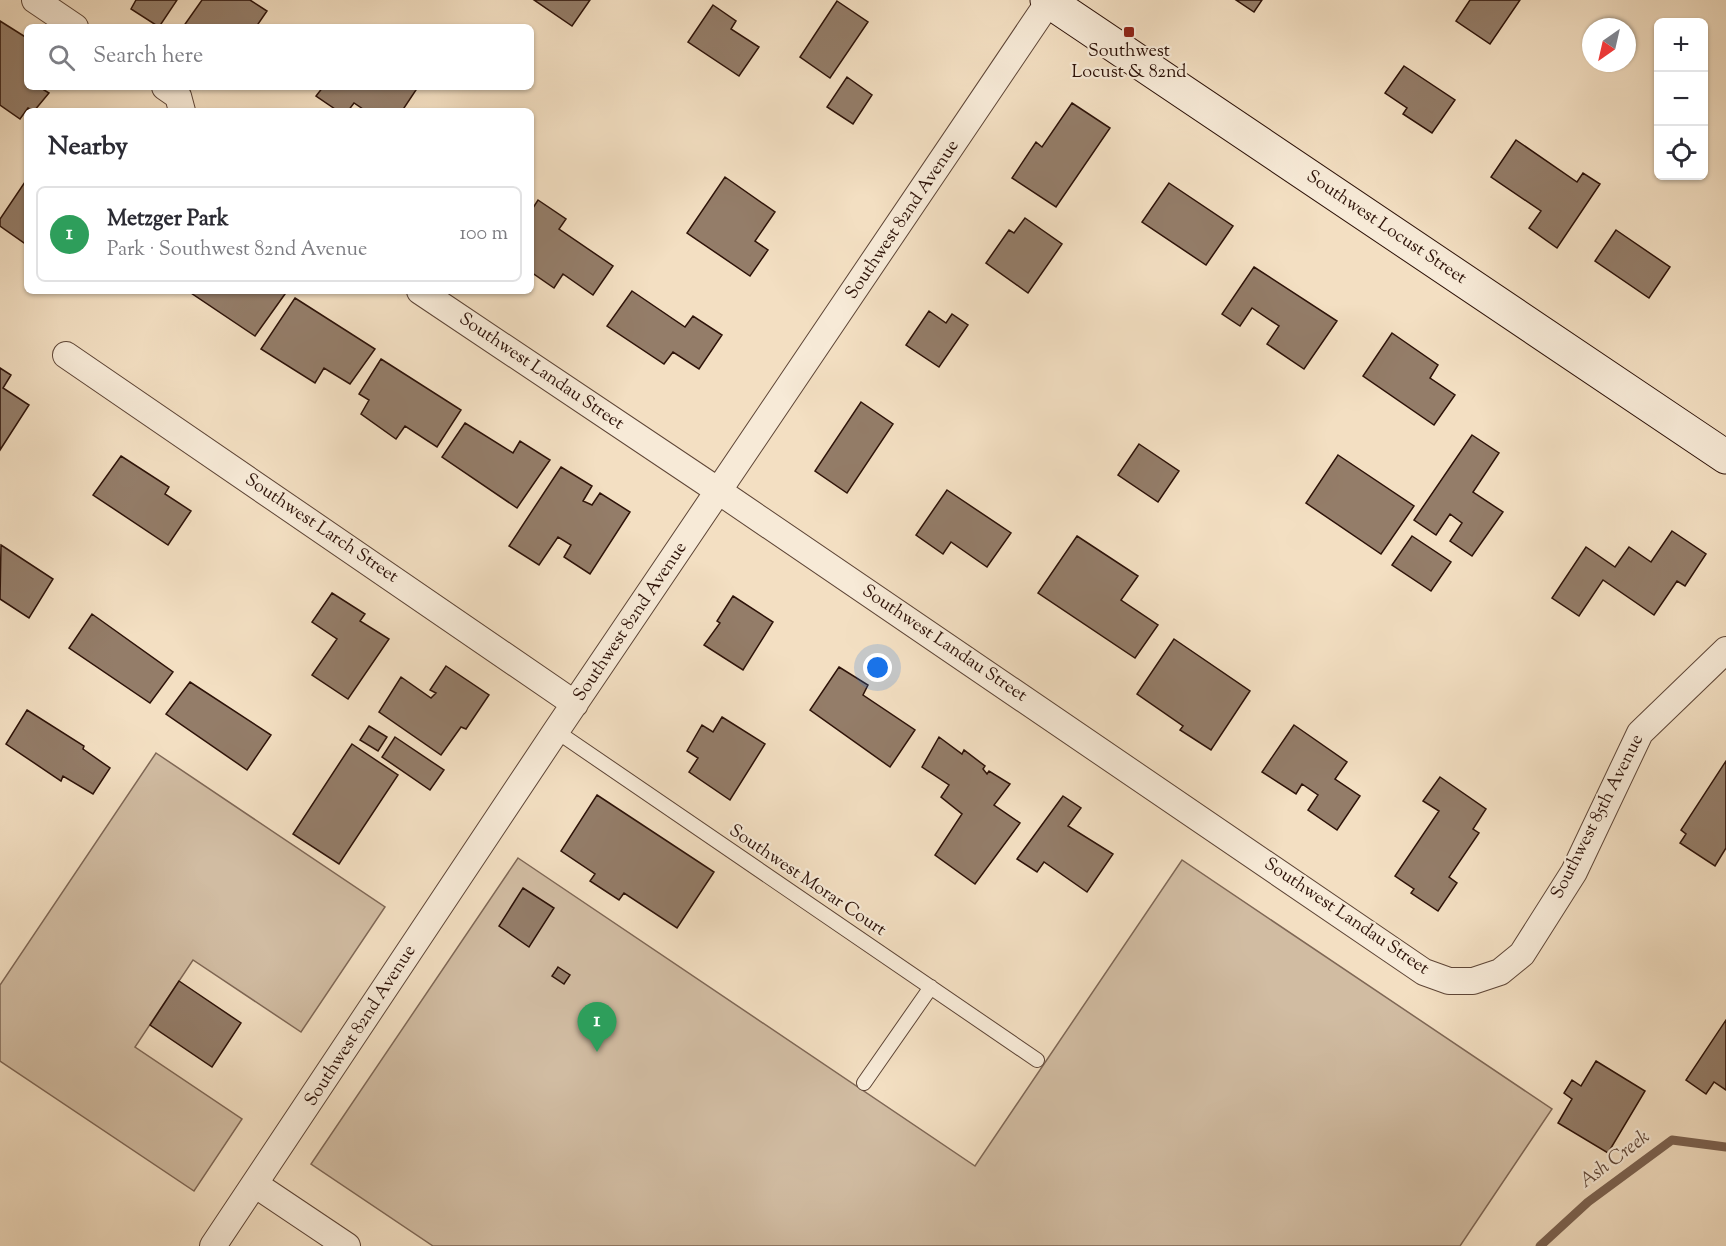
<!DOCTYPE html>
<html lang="en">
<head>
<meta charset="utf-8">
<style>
  :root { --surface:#fff; --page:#f2f2f3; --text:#2b2b33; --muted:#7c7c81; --line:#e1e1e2; --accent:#8f2418 }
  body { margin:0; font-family:"Sorts Mill Goudy",serif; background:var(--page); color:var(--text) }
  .controls { position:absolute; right:18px; top:18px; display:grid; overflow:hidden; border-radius:9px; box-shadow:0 2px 4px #0004 }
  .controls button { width:54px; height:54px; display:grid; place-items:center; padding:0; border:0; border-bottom:2px solid var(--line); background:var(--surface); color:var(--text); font:30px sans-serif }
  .compass { position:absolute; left:1582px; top:18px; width:54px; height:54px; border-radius:50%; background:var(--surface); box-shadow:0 2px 4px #0004; rotate:214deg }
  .you { position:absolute; left:878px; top:668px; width:21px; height:21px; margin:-15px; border:4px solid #fff; border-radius:50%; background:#1a73e8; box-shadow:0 0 0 9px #1a73e833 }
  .badge { display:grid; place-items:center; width:39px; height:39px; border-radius:50%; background:var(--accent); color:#fff; font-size:20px; font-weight:700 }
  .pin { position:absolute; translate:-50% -50px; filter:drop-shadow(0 2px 3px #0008) }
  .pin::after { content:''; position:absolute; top:32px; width:21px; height:18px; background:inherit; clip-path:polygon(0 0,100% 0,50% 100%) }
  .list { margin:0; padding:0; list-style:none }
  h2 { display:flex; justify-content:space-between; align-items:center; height:78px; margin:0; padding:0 24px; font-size:26px }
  h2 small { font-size:20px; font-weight:400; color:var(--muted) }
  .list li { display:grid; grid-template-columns:39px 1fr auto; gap:18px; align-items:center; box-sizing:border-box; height:96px; margin:0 12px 12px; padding:0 12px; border:2px solid var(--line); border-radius:9px }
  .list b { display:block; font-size:22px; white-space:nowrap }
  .list p { margin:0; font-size:20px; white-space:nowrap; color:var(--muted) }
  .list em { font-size:20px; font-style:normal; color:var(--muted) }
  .icon { flex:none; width:33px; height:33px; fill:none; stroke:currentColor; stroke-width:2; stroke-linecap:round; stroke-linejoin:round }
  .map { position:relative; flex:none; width:1726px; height:1246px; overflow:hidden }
  .search { position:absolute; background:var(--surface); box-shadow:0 2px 4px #0004; left:24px; top:24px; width:510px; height:66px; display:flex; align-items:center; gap:15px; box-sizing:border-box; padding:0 21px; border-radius:9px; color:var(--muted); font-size:22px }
  .panel { position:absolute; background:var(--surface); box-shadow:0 2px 4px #0004; left:24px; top:108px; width:510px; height:186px; border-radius:9px }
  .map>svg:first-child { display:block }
</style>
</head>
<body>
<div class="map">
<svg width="1726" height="1246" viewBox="0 0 1726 1246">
  <rect width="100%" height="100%" fill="#f3dfc2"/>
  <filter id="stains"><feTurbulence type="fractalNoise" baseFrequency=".00333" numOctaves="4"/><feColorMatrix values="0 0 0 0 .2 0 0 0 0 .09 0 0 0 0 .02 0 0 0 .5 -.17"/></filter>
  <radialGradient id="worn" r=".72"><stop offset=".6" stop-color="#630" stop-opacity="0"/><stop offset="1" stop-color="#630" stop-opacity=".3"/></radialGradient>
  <!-- green -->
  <path fill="#d1bca2" stroke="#7f6755" stroke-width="1.5" d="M156,753L385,907L301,1032L193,960L135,1047L242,1119L194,1191L0,1061V985Z
    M518,858L975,1166L1182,860L1552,1109L1460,1246H433L311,1164Z"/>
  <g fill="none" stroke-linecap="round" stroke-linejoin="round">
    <!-- stream -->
    <path stroke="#7c6352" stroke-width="9" d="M1540,1246L1588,1202L1672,1140L1726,1147"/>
  </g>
  <!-- building -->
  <path fill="#947d69" stroke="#2d1208" stroke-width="1.5" d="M136,0H177L159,27L131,9Z
    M202,0H250L267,11L256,27H183Z
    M534,0H590L572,26Z
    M1236,0H1262L1254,12Z
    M1470,0H1520L1490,44L1456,21Z
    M837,1L868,22L830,78L800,57Z
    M713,5L736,21L731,29L759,47L739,76L688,42Z
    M0,21L27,38V87H46L44,90L49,93L34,111L28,108L20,119L0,105Z
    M1404,66L1455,100L1432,133L1403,114L1407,108L1385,93Z
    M847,77L872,95L853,124L827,107Z
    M323,87H412L416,90L402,111H366L354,103L348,111H338L316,96Z
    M1072,103L1110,128L1056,207L1012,178L1036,142L1042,147Z
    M1516,140L1577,182L1583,173L1600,184L1557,248L1529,228L1541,211L1491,177Z
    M725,177L775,212L755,241L768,250L750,276L687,233Z
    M27,179V245L0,226V219Z
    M1169,183L1233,226L1206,265L1142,222Z
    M538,200L566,219L559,229L613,266L593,295L563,274L554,288L531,272V211Z
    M1025,218L1062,244L1028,293L986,263L1009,230L1014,233Z
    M1616,230L1670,267L1649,298L1595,261Z
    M1254,267L1337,321L1304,369L1267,344L1279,326L1252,308L1240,326L1222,314Z
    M188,291H282L285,294L255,336Z
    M632,291L685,327L693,316L722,335L699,369L673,352L664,364L607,326Z
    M295,298L375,349L350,384L324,368L315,383L261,349Z
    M929,311L946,323L952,314L968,325L939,367L906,345Z
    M1392,333L1438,365L1430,378L1455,395L1434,425L1363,376Z
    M381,359L461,410L437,447L405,426L396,439L361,414L369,400L359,394Z
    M0,368L11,375L3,388L29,405L0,450Z
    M861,402L893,424L847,493L815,471Z
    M465,423L513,453L520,441L550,460L517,508L442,457Z
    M1472,435L1499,453L1473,492L1503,512L1472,556L1450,541L1462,523L1450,514L1436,535L1414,520Z
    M1139,444L1179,471L1158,502L1118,475Z
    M1338,455L1414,506L1381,554L1306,503Z
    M121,456L169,487L165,494L191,511L168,545L93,495Z
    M561,467L592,486L583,501L592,505L600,493L630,512L590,574L564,557L571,545L558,537L539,565L509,546Z
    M947,490L1011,533L987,567L951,542L943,554L916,535Z
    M1672,531L1706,554L1685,586L1677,581L1654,615L1603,580L1579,616L1552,598L1586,547L1615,567L1629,547L1651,562Z
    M1077,536L1138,576L1121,600L1158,625L1135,658L1038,593Z
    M1412,536L1451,562L1431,591L1392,565Z
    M1,545L53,579L29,618L0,599Z
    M332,593L365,614L360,621L389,639L348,699L312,675L337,639L312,622Z
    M733,596L773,622L743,670L704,645L720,623L717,621Z
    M92,614L173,672L150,703L69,648Z
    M1174,639L1250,691L1211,750L1180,730L1183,726L1137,694Z
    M446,666L489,695L466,729L461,727L441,755L379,712L401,677L431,698L436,693L430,690Z
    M839,667L868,685L863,695L915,730L890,767L810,710Z
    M190,682L271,735L247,770L166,714Z
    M27,710L84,746L83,749L110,768L93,794L63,776L61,781L6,744Z
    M722,717L765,744L730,800L689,772L698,758L687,751L702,725L713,732Z
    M1294,725L1347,762L1335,779L1360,796L1337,830L1308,810L1318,795L1302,784L1296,794L1262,772Z
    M369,726L387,737L378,751L360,740Z
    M395,737L444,770L430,790L382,757Z
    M939,737L962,754L964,750L985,766L983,769L987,774L989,771L1010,784L994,805L1020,823L975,884L935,855L962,814L941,797L949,785L922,767Z
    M352,744L398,775L339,864L293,834Z
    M1726,761V848L1715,866L1680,843L1686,834L1681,830Z
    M1440,777L1486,809L1473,829L1479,833L1449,877L1457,883L1438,911L1411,893L1414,889L1395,876L1439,811L1423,801Z
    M597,795L714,872L677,928L624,893L619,900L590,881L595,874L561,851Z
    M1063,796L1081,808L1068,826L1113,854L1087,892L1044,862L1037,872L1017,859Z
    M523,888L554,908L529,947L499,926Z
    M558,967L570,975L564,984L552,976Z
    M179,981L241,1023L212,1067L150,1025Z
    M1726,1020V1090L1714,1082L1706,1094L1686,1080Z
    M1596,1061L1645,1091L1608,1153L1558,1123L1572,1099L1564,1093L1572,1080L1581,1086Z"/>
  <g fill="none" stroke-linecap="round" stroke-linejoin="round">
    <!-- lane casing -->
    <g stroke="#5e4536" stroke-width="16">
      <path id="lane" d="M556,731L1037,1060
        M864,1083L931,987"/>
    </g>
    <!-- street casing -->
    <g stroke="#5e4536" stroke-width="28">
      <path id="street" d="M35,0L75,27
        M165,87L178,96L182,111
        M420,291L720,492L1424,972L1449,981H1473L1500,972L1522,954L1574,872L1640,733L1726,650
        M66,355L575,704
        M256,1185L347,1246
        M213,1246L556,731L1050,0"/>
    </g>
    <!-- secondary casing -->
    <g stroke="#2d1208" stroke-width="35">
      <path id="secondary" d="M1047,0L1726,457"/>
    </g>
    <!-- lane -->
    <use href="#lane" stroke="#f7ead7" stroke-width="14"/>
    <!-- street -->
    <use href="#street" stroke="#f7ead7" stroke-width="26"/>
    <!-- secondary -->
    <use href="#secondary" stroke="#f7ead7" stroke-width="33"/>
  </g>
  <!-- markers -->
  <rect fill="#8f2418" stroke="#f7ead7" stroke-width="2" x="1123" y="26" width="12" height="12" rx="3"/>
  <g text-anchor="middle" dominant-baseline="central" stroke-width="4.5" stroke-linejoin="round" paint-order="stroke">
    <!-- poi labels -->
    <g font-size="18" fill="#2d1208" stroke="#f7ead7">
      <text x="1129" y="52">Southwest<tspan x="1129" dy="21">Locust &amp; 82nd</tspan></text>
    </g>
    <!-- street labels -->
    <g font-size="18" fill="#2d1208" stroke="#f7ead7">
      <text transform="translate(903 220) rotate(-56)">Southwest 82nd Avenue</text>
      <text transform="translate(1386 228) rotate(34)">Southwest Locust Street</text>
      <text transform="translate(541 372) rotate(34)">Southwest Landau Street</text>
      <text transform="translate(321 529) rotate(34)">Southwest Larch Street</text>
      <text transform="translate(631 622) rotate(-56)">Southwest 82nd Avenue</text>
      <text transform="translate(944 644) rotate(34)">Southwest Landau Street</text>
      <text transform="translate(1598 817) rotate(-63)">Southwest 85th Avenue</text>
      <text transform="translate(807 881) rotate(34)">Southwest Morar Court</text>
      <text transform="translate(1346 917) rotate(34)">Southwest Landau Street</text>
      <text transform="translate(361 1026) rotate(-57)">Southwest 82nd Avenue</text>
    </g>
    <!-- water labels -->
    <g font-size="20" font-style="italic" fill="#614839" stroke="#f7ead7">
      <text transform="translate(1615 1160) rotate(-37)">Ash Creek</text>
    </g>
  </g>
  <rect width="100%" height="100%" filter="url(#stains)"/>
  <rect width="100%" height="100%" fill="url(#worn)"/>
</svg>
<div class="controls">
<button>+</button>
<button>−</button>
<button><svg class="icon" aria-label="locate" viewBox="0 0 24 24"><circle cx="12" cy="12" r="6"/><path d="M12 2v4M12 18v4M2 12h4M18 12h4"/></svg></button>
</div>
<svg class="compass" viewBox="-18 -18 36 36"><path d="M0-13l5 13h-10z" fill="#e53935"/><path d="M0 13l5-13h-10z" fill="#7c7c81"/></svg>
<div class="you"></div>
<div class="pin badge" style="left:597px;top:1052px;background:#2e9e5b">1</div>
<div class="search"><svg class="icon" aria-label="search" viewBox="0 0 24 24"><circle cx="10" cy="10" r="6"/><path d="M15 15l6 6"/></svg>Search here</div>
<section class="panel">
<h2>Nearby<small></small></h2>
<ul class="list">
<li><span class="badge" style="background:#2e9e5b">1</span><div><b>Metzger Park</b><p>Park · Southwest 82nd Avenue</p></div><em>100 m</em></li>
</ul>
</section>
</div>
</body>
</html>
